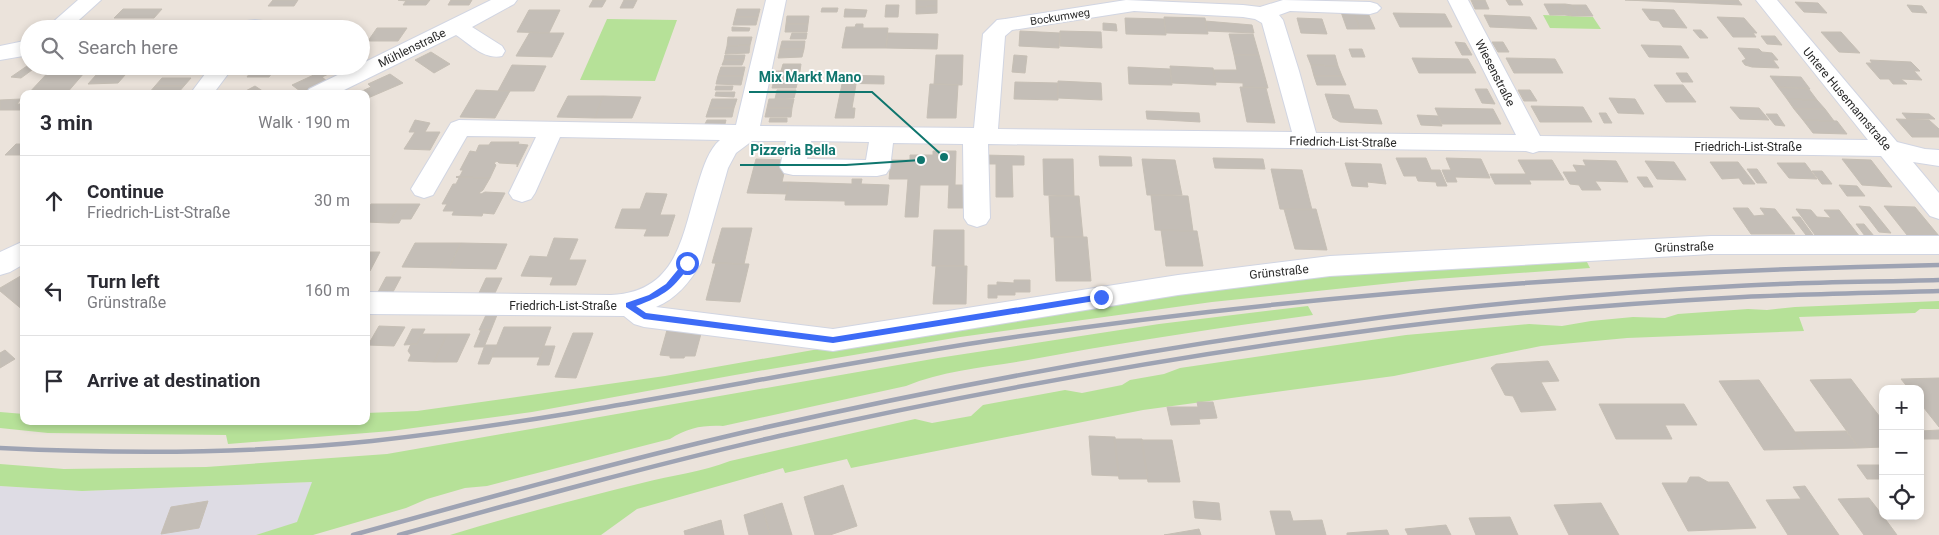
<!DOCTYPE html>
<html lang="en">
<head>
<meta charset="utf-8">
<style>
  :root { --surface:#fff; --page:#f2f2f3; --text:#2b2b33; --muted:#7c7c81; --line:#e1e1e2 }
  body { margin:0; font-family:Roboto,sans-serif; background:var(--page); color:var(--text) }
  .controls { position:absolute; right:15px; bottom:15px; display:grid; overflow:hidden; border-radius:10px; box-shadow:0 2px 8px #0003 }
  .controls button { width:45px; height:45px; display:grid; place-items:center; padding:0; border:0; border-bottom:1px solid var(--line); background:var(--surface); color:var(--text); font:25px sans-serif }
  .stop { position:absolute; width:15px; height:15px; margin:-11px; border:4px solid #3d6bf6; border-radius:50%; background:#fff }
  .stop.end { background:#3d6bf6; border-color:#fff; box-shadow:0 1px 5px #0008 }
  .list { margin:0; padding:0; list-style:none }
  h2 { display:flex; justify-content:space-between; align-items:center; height:65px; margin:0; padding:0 20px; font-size:21px }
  h2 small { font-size:16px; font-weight:400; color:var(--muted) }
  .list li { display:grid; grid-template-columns:32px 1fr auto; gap:15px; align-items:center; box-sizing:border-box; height:90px; padding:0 20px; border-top:1px solid var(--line) }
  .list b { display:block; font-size:19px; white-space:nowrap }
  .list p { margin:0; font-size:16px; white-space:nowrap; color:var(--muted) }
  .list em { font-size:16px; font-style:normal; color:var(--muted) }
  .icon { flex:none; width:28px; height:28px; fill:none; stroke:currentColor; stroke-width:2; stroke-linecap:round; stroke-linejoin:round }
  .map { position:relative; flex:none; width:1939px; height:535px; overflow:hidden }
  .search { position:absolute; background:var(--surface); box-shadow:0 2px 8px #0003; left:20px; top:20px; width:350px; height:55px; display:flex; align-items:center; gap:12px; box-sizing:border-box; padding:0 18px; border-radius:28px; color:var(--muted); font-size:19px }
  .panel { position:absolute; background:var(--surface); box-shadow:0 2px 8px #0003; left:20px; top:90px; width:350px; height:335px; border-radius:10px }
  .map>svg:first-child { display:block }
</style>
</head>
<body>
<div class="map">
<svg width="1939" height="535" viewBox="0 0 1939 535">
  <rect width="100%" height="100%" fill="#ebe3db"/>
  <!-- industrial -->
  <path fill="#dedce4" d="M313,482L297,523L256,535H0V486L82,491Z"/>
  <!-- green -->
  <path fill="#b6e198" d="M1543,15L1593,17L1601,29L1550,28Z
    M607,19L677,20L655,81L580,80Z
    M1585,258L1590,268L1421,280L1212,302L960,337L735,375L532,412L391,431L228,444L226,435L48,433L0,428V412L24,414V421H366V413L417,411L665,376L961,324L1240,280Z
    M1939,301V309H1920L1915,313L1799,317L1804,331L1627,338L1541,346L1394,376L1143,410L851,468L847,459L785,473L783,468L637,509L601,535H450C513,516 577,499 642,483C672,475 702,472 730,461L915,419L932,423L971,416L983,405L1065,390L1082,393L1122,385L1130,380L1164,374L1180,368L1406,335L1529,324L1562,326L1591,321L1633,317L1665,318L1678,314L1748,309L1767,310L1795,307Z
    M1308,306L1313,315C1217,328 1123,342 1028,360C987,367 944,370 906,386L723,426C702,425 688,428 670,439L487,486L465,488L427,499L406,508L313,535H256L297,522L312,482L82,491L0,486V464L64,469L206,467L387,454L938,358L1159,324Z"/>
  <!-- building -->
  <path fill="#c4beb7" stroke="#c6bfb5" d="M273,0H298L294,6H268Z
    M398,0H430L426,5H403L406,1Z
    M451,0H472L469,5H448Z
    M593,0H606L602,7H589Z
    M624,0H637L633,8H620Z
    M916,0H937V6L916,7Z
    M1471,0H1485L1489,9H1475Z
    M1506,0H1520L1523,5H1509Z
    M1625,0H1738L1742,5L1626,0Z
    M1795,2L1818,3L1827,13L1804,12Z
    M1544,4H1551L1558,15H1550Z
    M1551,4H1558L1565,15H1558Z
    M1558,4H1565L1572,16L1565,15Z
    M1565,4L1572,5L1579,16H1572Z
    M886,5H899L898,17H885Z
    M1572,5H1579L1586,16H1579Z
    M1579,5H1586L1593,16H1586Z
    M1907,5L1922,6L1927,13L1912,12Z
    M937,6V13L916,14V7Z
    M822,8H838L837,12H821Z
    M123,9H162L154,18H114Z
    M737,9H760L758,17H735Z
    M845,9L867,10L865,17H844Z
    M1642,9L1674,10L1687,28L1663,27L1659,21L1650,20Z
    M529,10H560L549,33L517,32Z
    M1341,12L1354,13L1360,29H1347Z
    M1354,13H1368L1375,29H1360Z
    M1393,13L1445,14L1452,27H1400Z
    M1484,15L1530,17L1537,29L1490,27Z
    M787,16H809L808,24H786Z
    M735,17H758L756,25H733Z
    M1164,17L1205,18L1208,34L1166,33Z
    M1717,17L1744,18L1757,33H1753L1756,37H1733Z
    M1125,18L1164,19L1166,35L1126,34Z
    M1297,18L1322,19L1327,34L1301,33Z
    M1205,21L1252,25L1254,33L1207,31Z
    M115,22H173L167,29H109Z
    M1103,23L1116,24L1117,31L1103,30Z
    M786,24H808L807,32H785Z
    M856,24H863V28H888L886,48H842L846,27H855Z
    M207,26H234L231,29H204Z
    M732,27L750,28L749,31H732Z
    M377,28H407L398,41H368Z
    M1693,30H1701L1708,38H1700Z
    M1020,31L1060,33L1059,48L1019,46Z
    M1060,31L1101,32L1102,48L1060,46Z
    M530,32L549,33H564L552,57L516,56Z
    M1821,32H1841L1860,53L1839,52Z
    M792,33H807L806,39H790Z
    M888,33L938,34L937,49L886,48Z
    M1229,34H1253L1259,55H1234Z
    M1761,36H1775L1782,45L1767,44Z
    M728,37H752L750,45L727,46Z
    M782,41H805L804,49H780Z
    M1455,42L1465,43L1472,55H1462Z
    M1492,42H1503L1509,52H1498Z
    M750,45L749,53L725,54L727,46Z
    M1641,45L1681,46L1689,58L1649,57Z
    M1738,48L1759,49L1762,52L1772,53L1778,60H1773L1779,68L1752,67L1745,65L1742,61L1746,59Z
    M780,49H804L802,57L778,58Z
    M1349,49H1362L1365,57H1352Z
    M431,52L450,64L434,73L415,60Z
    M725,55H745L744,60H724Z
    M936,55H963L962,85L934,84Z
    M1014,55L1027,56L1025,73L1012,72Z
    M1234,55H1259L1268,88L1243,87V83L1215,82L1213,70H1237Z
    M1307,55H1335L1338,66L1311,65Z
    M1412,58L1468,59L1476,73H1419Z
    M1506,58L1555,59L1563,73H1514Z
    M724,60H744L742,65H722Z
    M1870,60L1911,62L1920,71H1914L1922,80L1901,79L1907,84H1893L1889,79H1880L1866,63H1872Z
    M783,64H801L800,71H781Z
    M512,65L546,66L534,91H498Z
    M1311,65L1338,66L1342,76H1314Z
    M27,66L36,67L21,78L11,77Z
    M54,66H90L66,94H28Z
    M104,66H133L118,83L88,84Z
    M172,66H200L199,68L170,69Z
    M255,66H277L269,77H247Z
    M324,66H335L339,69L322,77L328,82L304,94L292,85L318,73L315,71Z
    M1170,66L1213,68L1216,85L1172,83Z
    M721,67H745L743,76H718Z
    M1128,67L1170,69L1172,85L1129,84Z
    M776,71H800L798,80H774Z
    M1676,73H1687L1693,82H1682Z
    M390,74L403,83L368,98L366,94L360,92L371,87L368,84Z
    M834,75L884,76V84L832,83Z
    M718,76H743L741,85L716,84Z
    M1314,76H1342L1346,85H1317Z
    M1770,76L1801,77L1810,89L1778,87Z
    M162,78H191L184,86H155Z
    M774,80H798L796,88H772Z
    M1058,81L1101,83L1102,100L1058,98Z
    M1015,82L1058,83V100L1014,99Z
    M842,84H856L852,108H855L854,118H835Z
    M930,84L958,85L956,118H927Z
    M1654,85H1683L1696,102H1666Z
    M155,86H184L178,93H149Z
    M255,86L267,94H240Z
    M716,86H733L732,90H715Z
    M1240,87L1266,88L1275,123L1247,122Z
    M1778,87L1808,88L1817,100L1787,99Z
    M1475,89H1487L1495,104L1482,103Z
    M476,90L498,91H510L495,118L460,117Z
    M777,90H796L794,98L775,99Z
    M1518,90H1530L1537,101H1524Z
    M716,92H735L734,97L715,96Z
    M1325,94L1349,95L1354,109L1377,110L1382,124L1340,122L1333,118Z
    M568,96H603L595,118L557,117Z
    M603,96L641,97L632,118H595Z
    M1609,98L1635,99L1644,114L1618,113Z
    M21,99L17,104H24V110H0V100Z
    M712,99H737L734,108H709Z
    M769,99H794L792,108H767Z
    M1787,99L1817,100L1825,109H1794Z
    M1531,106L1583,107L1592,122H1540Z
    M1730,107L1759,108L1769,120L1740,119Z
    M709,108H734L732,117H706Z
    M767,108H792L791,117H765Z
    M1435,108L1493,109L1501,124H1442Z
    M1794,109H1825L1834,121L1803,120Z
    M1146,111L1199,113L1200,122L1147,119Z
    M1599,113H1606L1612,123H1604Z
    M1902,113L1929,114L1935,119H1907Z
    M1766,114H1777L1785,126L1775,125Z
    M1417,115L1438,116L1442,126L1421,125Z
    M770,118H787V122H769Z
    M1896,119L1929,120L1939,129V137H1912Z
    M415,120L430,123L425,132H440L430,150L404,149L415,132H409Z
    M707,120H726L725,124H705Z
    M1803,120L1837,121L1847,134L1813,133Z
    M491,142H519L518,144L528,145L517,167V164L499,163L497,161L494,163L496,165L490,178L456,177L460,176L463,170H460L470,151L476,152L479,145H489Z
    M16,144H24V155H5Z
    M933,151H956L955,185H964L963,208H948L949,185H920L918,217H905L908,179H889L891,160H910V155H933Z
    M984,155L1024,156V165H1012L1013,197H996V164H984Z
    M1099,156L1131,157L1132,166H1100Z
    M1213,158L1263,159L1265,169L1215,168Z
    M1396,158H1426L1431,170H1440L1447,186H1437L1436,182L1418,181L1416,176H1404Z
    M1446,158L1481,159L1490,178L1455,177L1457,182H1447L1442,170H1451Z
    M756,159L787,160L782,182H789L787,194L747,193Z
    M1043,159H1073L1074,196L1044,195Z
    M1142,159L1175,160L1182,195H1147Z
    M1842,159L1871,160L1892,187L1862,185Z
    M1518,160H1552L1564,180H1529L1531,184H1513L1508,174H1526Z
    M1583,160L1616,161L1628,182L1595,181L1601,190H1582L1579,185L1570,184L1563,172H1577L1573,165L1586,166Z
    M1645,161L1674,162L1686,180L1657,179Z
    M1710,162H1738L1755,184H1743L1739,178L1722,179Z
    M1345,163L1381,164L1386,184L1367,182L1368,187L1352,186Z
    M1777,163H1805L1817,179L1789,178Z
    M1271,169L1302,170L1312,210L1280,209Z
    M1747,169H1757L1767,183H1757Z
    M1812,171H1822L1832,184H1822Z
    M1490,174H1508L1513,184H1495Z
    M456,177L490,178L483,190L479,193L481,194L485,192L505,193L494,214L483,213L482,216L452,215L454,211H443L447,204H442L453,184H456L459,178Z
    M1637,177H1647L1653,187H1644Z
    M852,179H862L861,184L889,185L887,205H845V201L785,200L789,182L852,184Z
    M1839,185L1857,186L1865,196H1847Z
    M646,193L667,194L660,215H675L668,236H644L647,229L615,228L622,209H640Z
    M1151,195L1188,196L1193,231L1155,230Z
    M1049,196H1079L1083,237H1051Z
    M371,204H400L389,223L366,222V212Z
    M400,204H420L411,219H401L399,223H389Z
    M1859,206L1870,207L1891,233L1879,232Z
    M1884,206L1915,207L1939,236L1907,235Z
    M1733,208H1748L1754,216L1765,215L1760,208L1775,209L1795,234H1751Z
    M1284,209H1316L1327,250L1295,249Z
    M1796,209L1811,210L1817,217L1831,218L1824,210H1839L1860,237L1815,235Z
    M1792,217H1800L1813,235H1806Z
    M1856,224H1864L1874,236H1865Z
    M722,228H752L744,264L712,263Z
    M934,230H964V266H932Z
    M1161,230L1197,231L1203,266H1166Z
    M1054,237H1087L1091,281H1056Z
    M554,238L578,239L569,260H586L576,285H550L553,277L521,276L530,256L547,257Z
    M415,243H461L449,268L402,267Z
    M461,243L507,244L496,269L449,268Z
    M366,252H380L370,271H366Z
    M716,263L749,264L740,302L706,300Z
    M936,266H967L966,304H933Z
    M24,274V311L0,291V288Z
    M386,277H401L393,292H378Z
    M486,278H502L495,293H479Z
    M1014,280H1030V292H1015V295H997V298H988V285H997V282L1014,283Z
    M486,315H497L491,330H479Z
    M379,326L405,327L394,346L368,345Z
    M504,327H551L540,357H492Z
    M412,329H425L417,344L404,345Z
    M481,330H491L484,347H474Z
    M667,330H702L695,356H685L684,358H670V356L660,355Z
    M573,333H593L576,378L555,377Z
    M422,334H447L434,362L408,361L411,355L408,351L411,344H417Z
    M447,334H470L457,362H434Z
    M485,345H497L489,364H478Z
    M544,346H555L549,365H537Z
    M5,350L15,359L0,368V353Z
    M1548,361L1559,381L1541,382L1556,410L1521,412L1513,396L1505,395L1491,368L1496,364Z
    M1939,378V427L1920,403V389H1909L1901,379Z
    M1851,379L1883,421V447L1859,448L1810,380Z
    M1759,380L1795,432L1807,449L1764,450L1719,381Z
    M1197,402H1213L1217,418L1199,419L1200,424L1171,425L1167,407H1198Z
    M1599,404H1684L1697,425H1665L1672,439H1616Z
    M1939,430V439H1920V431Z
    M1846,431L1859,448L1807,449L1795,432Z
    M1089,436L1115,437L1119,476L1092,475Z
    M1114,439H1142L1148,479H1119Z
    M1141,440H1172L1180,482H1148Z
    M1857,465H1883V479H1867Z
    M1690,477H1699L1708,482H1728L1756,528L1688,531L1662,483H1687Z
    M843,485L857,526L830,535H815L804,497Z
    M1805,486L1839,535H1788L1766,500L1801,499L1793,487Z
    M1869,498L1883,516L1897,535H1864L1838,499Z
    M208,501L199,528L161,534L171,507Z
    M1193,501L1219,503L1221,520L1195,518Z
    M782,503L792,535H770L763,509Z
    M1601,503L1619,535H1569L1554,505Z
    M763,509L770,535H749L744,515Z
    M1270,511H1290L1293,521L1322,520L1326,535H1276Z
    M1510,517L1518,535H1476L1469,518Z
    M721,520L724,535H685L684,531Z
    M1446,525L1451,535H1408L1405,529Z
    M1199,529L1201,535H1164Z
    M1387,530L1389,535H1347V533Z"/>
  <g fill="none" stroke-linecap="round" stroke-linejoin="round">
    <!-- minor casing -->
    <g stroke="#d1d5e2" stroke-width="2">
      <path id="minor" d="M78,0H101L69,29H45Z
        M491,0H517L514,4L472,27L502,46L505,51L502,56C484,60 470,44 456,35L336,94H306L309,89L356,66H361V64Z
        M766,0H786L760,126L974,128L983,34L997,20L1005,19L1126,0L1243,5L1260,7L1283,0L1370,2L1377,4L1381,8L1377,12L1370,14L1290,11L1279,15L1283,20L1299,71L1316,133L1516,135L1448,0H1468L1540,136L1868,140L1756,0H1777L1897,142L1925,149L1939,150V166L1913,162L1939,193V219L1930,216L1881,156L1539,151L1533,153L1526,151L988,144L990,218L986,224L977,227L968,224L964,218L963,144L893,143L890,168L886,174L877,176L793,175L784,173L780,167L786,141H752L736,153L728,168L701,263C690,282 676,299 656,307L833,329L1178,275L1330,256L1711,236H1939V254H1711L1330,276L1178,295L833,351L644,327L634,324L624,316L366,314V292L611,295C679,292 682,234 699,181C703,168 709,149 720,140L560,137L535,193L531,199L522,202L513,199L509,193L536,137L467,136L433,195L424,198L415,195L411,189L451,123L459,120L736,125ZM1134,11L1243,17L1255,19L1262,23L1292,132L998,129L1005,36L1012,30ZM811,141L869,142L866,160L807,159Z
        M255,20L263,21L266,26L264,29H241L247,21Z
        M29,40V55L0,60V46Z
        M211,66H234L213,94H190Z
        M24,241V264L10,272L0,275V252Z"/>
    </g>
    <!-- minor -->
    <use href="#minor" fill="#fff" fill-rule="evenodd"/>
    <!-- rail -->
    <path stroke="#9ea3b3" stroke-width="4.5" d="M0,448C124,454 248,454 372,441C583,418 791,370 1001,339C1312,293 1625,271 1939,265
      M353,535C483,499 613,463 745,432C939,388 1136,351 1334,324C1467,305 1602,293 1737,286C1804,282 1872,282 1939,280
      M399,535C525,500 652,465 779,436C968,394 1159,359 1351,333C1481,315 1612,304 1743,297C1808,294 1874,293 1939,291"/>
  </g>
  <!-- route -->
  <path fill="#3d6bf6" d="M687,260L691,263C675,288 664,296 636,306L646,313L833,337L1101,294L1105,297L1101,300L833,343L644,319L626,307V303L649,295L666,284L685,261Z"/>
  <g text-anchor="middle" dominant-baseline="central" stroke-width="4" stroke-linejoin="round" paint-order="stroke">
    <!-- far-street labels -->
    <g font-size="11" fill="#292929" stroke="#fff">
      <text transform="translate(1060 17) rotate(-9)">Bockumweg</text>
    </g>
    <!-- street labels -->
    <g font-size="12" fill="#292929" stroke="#fff">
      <text transform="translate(412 48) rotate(-26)">Mühlenstraße</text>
      <text transform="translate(1495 73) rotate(63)">Wiesenstraße</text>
      <text transform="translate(1847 99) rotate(50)">Untere Husemannstraße</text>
      <text transform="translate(1343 142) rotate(1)">Friedrich-List-Straße</text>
      <text x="1748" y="147">Friedrich-List-Straße</text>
      <text transform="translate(1684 247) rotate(-2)">Grünstraße</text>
      <text transform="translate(1279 272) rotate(-6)">Grünstraße</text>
      <text x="563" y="306">Friedrich-List-Straße</text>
    </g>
  </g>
  <!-- callouts -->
  <path fill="none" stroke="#0f766e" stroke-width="2" d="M944 157L872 92H749M921 160L846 165H740"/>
  <g fill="#0f766e" stroke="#fff" stroke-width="2">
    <circle cx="944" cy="157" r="5"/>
    <circle cx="921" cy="160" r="5"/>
  </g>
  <g font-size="14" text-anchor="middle" font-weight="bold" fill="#0f766e" stroke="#fff" stroke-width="4" stroke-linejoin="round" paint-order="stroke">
    <text x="810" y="82">Mix Markt Mano</text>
    <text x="793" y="155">Pizzeria Bella</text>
  </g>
</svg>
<div class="controls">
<button>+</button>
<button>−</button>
<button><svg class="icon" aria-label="locate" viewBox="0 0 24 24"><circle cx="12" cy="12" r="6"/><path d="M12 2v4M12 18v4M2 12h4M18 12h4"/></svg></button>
</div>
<div class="stop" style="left:687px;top:263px"></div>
<div class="stop end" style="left:1101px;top:297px"></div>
<div class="search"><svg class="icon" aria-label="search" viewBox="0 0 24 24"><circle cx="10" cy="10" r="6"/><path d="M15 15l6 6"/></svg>Search here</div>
<section class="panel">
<h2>3 min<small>Walk · 190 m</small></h2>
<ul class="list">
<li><svg class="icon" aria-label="ahead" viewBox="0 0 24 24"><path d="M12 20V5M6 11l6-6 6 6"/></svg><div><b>Continue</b><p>Friedrich-List-Straße</p></div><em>30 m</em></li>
<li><svg class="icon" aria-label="left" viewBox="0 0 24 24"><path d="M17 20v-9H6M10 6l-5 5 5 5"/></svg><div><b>Turn left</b><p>Grünstraße</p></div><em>160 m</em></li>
<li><svg class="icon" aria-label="arrive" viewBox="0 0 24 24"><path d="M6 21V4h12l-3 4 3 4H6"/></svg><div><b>Arrive at destination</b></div></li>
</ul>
</section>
</div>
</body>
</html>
